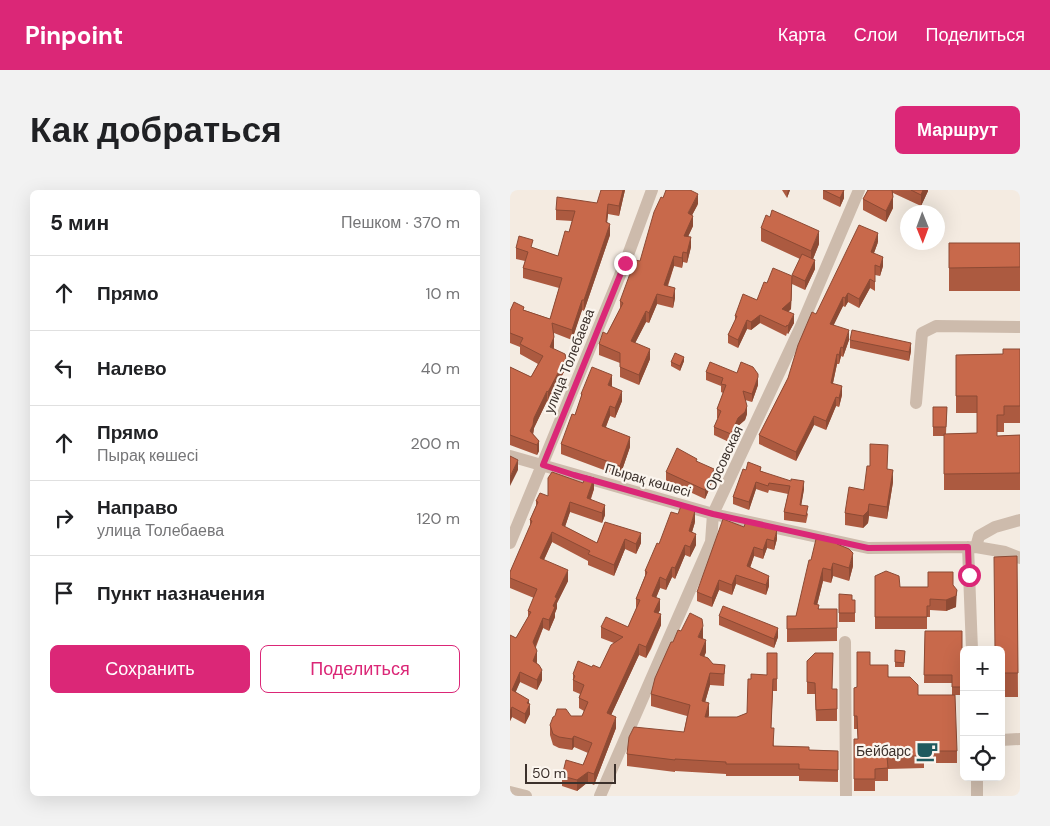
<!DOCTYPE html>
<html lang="ru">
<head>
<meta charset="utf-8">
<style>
  :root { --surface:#fff; --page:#f2f2f2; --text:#202124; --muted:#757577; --line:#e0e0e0; --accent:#db2777 }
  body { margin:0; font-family:"DM Sans",sans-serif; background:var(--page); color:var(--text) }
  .controls { position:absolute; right:15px; bottom:15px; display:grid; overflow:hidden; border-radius:8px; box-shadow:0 5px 20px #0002 }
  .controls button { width:45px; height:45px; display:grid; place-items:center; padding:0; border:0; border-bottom:1px solid var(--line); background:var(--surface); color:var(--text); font:25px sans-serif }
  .compass { position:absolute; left:390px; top:15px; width:45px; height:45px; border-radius:50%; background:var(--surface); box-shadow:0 5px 20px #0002; rotate:179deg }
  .scale { position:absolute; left:15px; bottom:12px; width:91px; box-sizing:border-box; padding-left:5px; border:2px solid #3b302b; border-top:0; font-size:14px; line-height:18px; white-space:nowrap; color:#3b302b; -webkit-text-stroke:4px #fbf5ee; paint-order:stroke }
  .stop { position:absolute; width:15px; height:15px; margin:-11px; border:4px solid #db2777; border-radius:50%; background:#fff }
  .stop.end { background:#db2777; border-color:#fff; box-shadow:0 1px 5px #0008 }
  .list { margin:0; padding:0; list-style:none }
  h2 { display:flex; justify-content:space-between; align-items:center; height:65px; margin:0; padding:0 20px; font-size:21px }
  h2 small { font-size:16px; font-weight:400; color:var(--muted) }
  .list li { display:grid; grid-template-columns:32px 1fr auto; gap:15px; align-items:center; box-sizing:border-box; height:75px; padding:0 20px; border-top:1px solid var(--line) }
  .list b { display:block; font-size:19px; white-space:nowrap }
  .list p { margin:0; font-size:16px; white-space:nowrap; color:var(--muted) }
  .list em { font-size:16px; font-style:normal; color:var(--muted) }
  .actions { display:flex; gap:10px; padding:15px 20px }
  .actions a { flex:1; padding:11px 0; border:1px solid var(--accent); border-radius:8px; text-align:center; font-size:18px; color:var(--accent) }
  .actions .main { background:var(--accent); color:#fff }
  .icon { flex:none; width:28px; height:28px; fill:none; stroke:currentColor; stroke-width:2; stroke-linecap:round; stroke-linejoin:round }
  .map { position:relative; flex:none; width:510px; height:606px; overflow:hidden; border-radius:8px }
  header { display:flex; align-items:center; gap:30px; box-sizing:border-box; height:70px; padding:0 25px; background:var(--accent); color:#fff }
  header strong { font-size:24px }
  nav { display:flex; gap:28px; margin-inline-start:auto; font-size:18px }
  .intro { display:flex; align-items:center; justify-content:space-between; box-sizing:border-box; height:120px; padding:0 30px }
  h1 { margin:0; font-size:35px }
  .button { padding:12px 22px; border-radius:8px; background:var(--accent); color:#fff; font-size:18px; font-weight:700 }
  main { display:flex; gap:30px; padding:0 30px }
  aside { flex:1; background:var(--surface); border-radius:8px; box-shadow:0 5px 20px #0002 }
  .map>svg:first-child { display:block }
</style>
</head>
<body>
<header>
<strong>Pinpoint</strong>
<nav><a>Карта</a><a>Слои</a><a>Поделиться</a></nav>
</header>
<div class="intro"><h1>Как добраться</h1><a class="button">Маршрут</a></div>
<main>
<aside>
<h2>5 мин<small>Пешком · 370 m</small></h2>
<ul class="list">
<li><svg class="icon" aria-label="ahead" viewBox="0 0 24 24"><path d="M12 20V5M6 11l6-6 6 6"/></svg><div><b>Прямо</b></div><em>10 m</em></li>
<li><svg class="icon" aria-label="left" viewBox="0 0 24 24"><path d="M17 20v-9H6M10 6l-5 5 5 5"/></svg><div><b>Налево</b></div><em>40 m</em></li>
<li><svg class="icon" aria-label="ahead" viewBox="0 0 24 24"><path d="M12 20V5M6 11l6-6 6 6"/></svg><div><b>Прямо</b><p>Пырақ көшесі</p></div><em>200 m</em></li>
<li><svg class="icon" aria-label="right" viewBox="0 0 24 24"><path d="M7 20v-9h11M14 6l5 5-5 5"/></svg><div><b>Направо</b><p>улица Толебаева</p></div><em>120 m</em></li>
<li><svg class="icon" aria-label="arrive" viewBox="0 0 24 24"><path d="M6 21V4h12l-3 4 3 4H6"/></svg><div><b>Пункт назначения</b></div></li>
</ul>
<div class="actions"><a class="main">Сохранить</a><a>Поделиться</a></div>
</aside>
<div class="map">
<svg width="510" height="606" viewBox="0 0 510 606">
  <rect width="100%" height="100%" fill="#f4ebe1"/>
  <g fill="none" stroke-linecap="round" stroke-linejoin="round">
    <!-- minor -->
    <path stroke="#cdbbac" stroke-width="12" d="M406,213L412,143L426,136L510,137
      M0,266L203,324L358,358L466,357L495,362L510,368
      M0,353L115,73L142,0
      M458,357L462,460
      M466,357L469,346L485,337L510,330
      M335,452L336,606
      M491,550L510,549
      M467,587V606
      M0,602L16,606
      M90,606L201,352L203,324L292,134L349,0"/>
  </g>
  <!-- wall -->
  <path fill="#ac5a40" d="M95,0H115L109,26L98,24L97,32L100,45L74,121L72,120L62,150L44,143V159L56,178L38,212L37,211L24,238L23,244L29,251V261L27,265L0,255V177L21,187L28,174L10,164V157L0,153V121L14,120L40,129L49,98L13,88V78L15,71L6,69V58H23L48,66L59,42L62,31L46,30V20L87,13Z
    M272,0H280L277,8Z
    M313,0H334V8L330,17L313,9Z
    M358,0H418V1L411,16L383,3V18L376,32L353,20V9Z
    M188,14L182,25L183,36L178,46L181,57L177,73L173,72L172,78L164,76L158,96L165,108L163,118L147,114L139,133L136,132L125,153L140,169L129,195L110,187V173L89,165V154L97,144L110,119V111L130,71Z
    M251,38L309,54L303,69L305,79L295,100L282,94L281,119L278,122L284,133L278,144L277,143L276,146L250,133L241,140L237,139L228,158L218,153V145L225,131V126L247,110L257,93L282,86L290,69L251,51Z
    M368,52L364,63L373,76L370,86L365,85V101L360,98L349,118L338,112L335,117L333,116L323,135L339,150L333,167L331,166L329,174H327L323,193L332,205L329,217L326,216L316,240L304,235L286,271L249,254V245L278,188L306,124Z
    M439,53H510V101H439Z
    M340,150L401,161L399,171L340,158Z
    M510,159V233H494V242H487V246L510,245V300H434V246H423V217H437L436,244L467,243V223H446V165L493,164Z
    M174,171L170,181L161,176V172Z
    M196,182L248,195L242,212L235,210L237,224L235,230L228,236L221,253L204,245V237L208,228H207V219L213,203L211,202V196L196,190Z
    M102,195V197L112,211L105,228L100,226L96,237L120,257L110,286L51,264V254L65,225L71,209V204Z
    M187,271L204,288L195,309L156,291V282Z
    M378,279L383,292L377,329L359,326L358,333L353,338L335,335V323L354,300Z
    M236,280L251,281L294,299L291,315L298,324L296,333L274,330V322L278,304L259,300L258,303L246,299L239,320L223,314V307Z
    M38,288L84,299L81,309L95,325L92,333L60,322L55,337L87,353L95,332L131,353L126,364L115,359L104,386L78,375V371L42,352L34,370L58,391L47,413V418L45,423V427L39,441L33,438L26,457L27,471V473L32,490L27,500L10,492L5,502L19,514L20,524L15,534L2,527L0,531V445L6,448L18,427V421L24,408L0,398V382L20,336V330L26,316V311L38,306Z
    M185,332L182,342L186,355L180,367L175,365L165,389L162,387L156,400L150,398L146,408L150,420L148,423L151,435L141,459L136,468L129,465L101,525L106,538L84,595L78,592L67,601L52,596V586L73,575L78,563L64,557L62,560L49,558L43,555L40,545V535L61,526H72L74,521L69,518V508L70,504L63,501V484L82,477L90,478L104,453L91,448V437H118L126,419V409L135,386V381L149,354Z
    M234,337L256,338L267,349L264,360L257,358L253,369L244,366L240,378L259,396L256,405L226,394L222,405L209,400L202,417L187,411V402Z
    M507,366L508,507H491V460Z
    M301,370L343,376L339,391L323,386L321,393L313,391L307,415L309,419H327V451L277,452V426H286Z
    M365,386L390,397H418L443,395L446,417L436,421L420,420V427H417V439H365Z
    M329,404L342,410H345V432H329Z
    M209,426L268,447L264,458L209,435Z
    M415,441H452V505H442V493H414Z
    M193,448L192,449L196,462L194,467L203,474L215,475L214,496L200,495L195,512L199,525L198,527H227L237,523L241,489L257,485L267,463V501H263L261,538L264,556L299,560L328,561V592L289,591V586H216V584L165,581V582L117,576V564L174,542L177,526L141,516V504L163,452Z
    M385,460L395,461L394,477H385Z
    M297,471L322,499H327V531H306L305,504H297Z
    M360,475L408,505L447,561V573H414V578L378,579V591H365V601H344V549H348L347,539H344V498L347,497Z"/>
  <!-- shaded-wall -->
  <path fill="#8c4a34" d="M113,0H115L109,26V16Z
    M278,0H280L277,8V4Z
    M334,0V8L330,17V8Z
    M413,0H418V1L411,16V5Z
    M188,4V14L178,33V23Z
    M383,7V18L376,32V21Z
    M98,14V24L96,42V32Z
    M183,26V36L174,56V46Z
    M100,34V45L74,121V110Z
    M309,41V54L301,74V61Z
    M368,43V52L361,71V62Z
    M181,47V57L177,73V63Z
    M173,62V72L172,78V68Z
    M164,66V76L154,105V95Z
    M373,67V76L370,86V77Z
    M305,70V79L295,100V91Z
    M282,86L281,119L272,127V119Z
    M360,89V98L349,118V109Z
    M165,98V108L163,118V108Z
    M338,103V112L335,117V108Z
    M147,104V114L139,133V123Z
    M333,107V116L320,143V134Z
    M72,110V120L62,150V140Z
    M136,121V132L121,161V151Z
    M284,124V133L278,144V136Z
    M250,125V133L241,140V132Z
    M237,130V139L228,158V150Z
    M339,140V150L333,167V158Z
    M44,147V157L40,167V157Z
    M401,153V161L399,171V162Z
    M331,157V166L329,174V165Z
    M140,159V169L129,195V185Z
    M327,164V174L321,202V193Z
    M174,167V171L170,181V176Z
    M56,168V178L38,212V202Z
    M102,185V195L98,205V195Z
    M248,187V195L242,212V204Z
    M332,196V205L329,217V208Z
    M37,201V211L24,238L23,245L20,241L24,228Z
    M112,201V211L105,228V218Z
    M326,207V216L316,240V231Z
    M100,216V226L92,246V236Z
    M237,216V224L235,230L228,236L221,253V244L228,228Z
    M304,226V235L286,271V262Z
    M120,247V257L110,286V276Z
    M29,251V261L27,265V255Z
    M8,270V280L0,296V287Z
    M204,279V288L195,309V300Z
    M383,280V292L377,329V317Z
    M84,288V299L77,318V308Z
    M294,291V299L290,323V315Z
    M246,292V299L239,320V312Z
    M60,312V322L52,345V335Z
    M359,314V326L358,333L353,338V326Z
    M95,315V325L92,333V323Z
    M185,321V332L179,352V341Z
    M267,340V349L264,360V351Z
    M42,342V352L30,378V368Z
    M131,343V353L126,364V354Z
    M186,344V355L180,367V357Z
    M115,349V359L104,386V375Z
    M257,349V358L253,369V360Z
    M175,355V365L165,389V378Z
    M244,357V366L237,386V376Z
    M343,363V376L339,391V378Z
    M323,373V386L321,393V380Z
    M162,377V387L156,400V390Z
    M313,378V391L304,427V414Z
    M58,380V391L47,413V418L45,423V427L39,441V430L45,407Z
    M226,385V394L222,405V395Z
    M259,386V396L256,405V395Z
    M150,387V398L142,417V406Z
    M209,390V400L202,417V408Z
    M447,400L446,417L436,421V410Z
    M150,409V420L144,432V422Z
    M151,424V435L136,468V457Z
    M33,428V438L23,462V452Z
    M193,436V448L188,459V447Z
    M268,438V447L264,458V449Z
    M196,450V462L190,477V465Z
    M129,454V465L97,534V523Z
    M27,461V471L23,482V471Z
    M32,480V490L27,500V490Z
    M10,482V492L2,511V500Z
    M200,483V495L192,523V511Z
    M19,510V516L20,514V524L15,534V524L17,513Z
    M199,513V525L195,538V527Z
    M2,517V527L0,531V521Z
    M106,527V538L84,595V584Z
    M64,546V557L62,560V549Z
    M78,582V592L67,601V590Z"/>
  <!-- building -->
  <path fill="#c8694b" stroke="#8c4a34" d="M91,0H113L109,16L98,14L96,32L100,34L74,110H72L62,140L42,133L44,147L40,157L55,164L56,168L38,202L37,201L24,228L23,235L20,241L29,251L27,255L0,245V177L21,187L33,166L10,154L13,148L0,143V121L4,112L14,117L13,120L40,129L52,88L13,78L18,62L6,58L9,46L23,50L21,57L48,66L55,41L59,42L65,21L46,20L47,7L87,13Z
    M156,0H180L188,4L178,23L183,26L174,46L181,47L177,63L173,62L172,68L164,66L154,95L165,98L163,108L147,104L139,123L136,121L121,151L140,159L129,185L110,177V163L89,154L93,142L97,144L113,113L110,111L125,70L130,71L144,22L151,7L153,8Z
    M313,0H334L330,8Z
    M358,0H382L383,7L376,21L353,9Z
    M401,0H413L411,5Z
    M262,20L309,41L301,61L251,38L256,25L260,27Z
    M349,35L368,43L361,62L373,67L370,77L365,75V92L360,89L349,109L338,103L335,108L333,107L320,134L339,140L333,158L331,157L329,165L327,164L321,193L332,196L329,208L326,207L316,231L304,226L286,262L249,245L278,188L288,155L302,122L306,124Z
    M439,53H510V77L439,78Z
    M292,64L305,70L295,91L282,85Z
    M263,78L282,86L281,111L272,119L284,124L278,136L277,135L276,137L250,125L241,132L237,130L228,150L218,145L227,126H225L233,104L247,110L254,92L257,93Z
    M342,140L401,153L399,162L340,150Z
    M493,159H510V216H494V225H487V246L510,245V283L434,284V244L467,243V206H446V165L493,164Z
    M165,163L174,167L170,176L161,172Z
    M200,172L227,183L231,172L243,177L248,184V187L242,204L233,201L237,216L235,222L228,228L221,244L204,237L211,221L207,219L216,195L211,194L213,188L196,182Z
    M82,177L102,185L98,195L112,201L105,218L100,216L92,236L120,247L110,276L51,254L62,224L65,225L72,204H71Z
    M423,217H437L436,237H423Z
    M360,254L378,255L377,279L383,280L377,317L359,314L358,321L353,326L335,323L339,297L354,300L357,276H360Z
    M167,258L187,269L186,271L204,279L195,300L156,282Z
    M0,266L8,270L0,287Z
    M238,272L251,277L250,281L281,291V289L294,291L290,315L298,316L296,326L274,322L280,296L259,293L258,296L246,292L239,312L223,307L233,279L236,280Z
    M42,282L73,293L76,286L84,288L77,308L95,315L92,323L60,312L52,335L87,353L95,332L131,343L126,354L115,349L104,375L78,364L80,361L42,342L30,368L58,380L45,407L47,408L43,416L45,417L39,430L33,428L23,452L27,461L23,471L29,475L32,480L27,490L10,482L2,500L19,510L17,513L20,514L15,524L2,517L0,521V445L6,448L21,422L18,421L27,399L0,388V382L22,331L20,330L28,312L26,311L30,303L38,306V288Z
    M171,316L185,321L179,341L186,344L180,357L175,355L165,378L162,377L156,390L150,387L142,406L150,409L144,422L151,424L136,457L129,454L97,523L106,527L84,584L78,582L67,590L52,586L56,570L73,575L82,553L64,546L62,549L49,547L43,544L40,535L43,527L45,526L47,519H56L61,526H72L78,512L69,508L74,495L63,490L65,486L63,484L68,471L82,477L83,475L90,478L101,455L113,447L91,437L96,427L118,437L130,410L126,409L137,382L135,381L147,353L149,354L161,322L168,324Z
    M213,329L234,337L236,331L256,338V336L267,340L264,351L257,349L253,360L244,357L237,376L259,386L256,395L226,385L222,395L209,390L202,408L187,402Z
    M313,346L321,348L326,351L327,354L339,359L343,363L339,378L323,373L321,380L313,378L304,414L309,415L308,419H327V438L277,439V426H286L299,370H301L306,349Z
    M507,366L508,483H491V460H485L484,367Z
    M376,381L389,386L390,397H418V382H443V395L447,400L446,406L436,410L420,409V416H417V427H365V386Z
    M329,404L342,405V410H345V423H329Z
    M213,416L268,438L264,449L209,426Z
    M180,423L192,429L193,436L188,447L196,450L190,465L198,468L203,474L215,475L214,484L200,483L192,511L199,513L195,527H227L237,523L238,489H241V484L257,485V463H267V489H263L261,538H264L263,556L299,557V560L328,561V580L289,579V574H216V572L165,569V570L117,564L119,547L124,537L174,542L180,515L141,504L145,488L161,452H163L168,440L171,441Z
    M415,441H452V497H442V485H414Z
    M385,460L395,461L394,473L385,472Z
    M347,462H360V475H378V487H400L408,495V505H445L447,561H414V566H377L378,578L365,579V589H344V549H348L347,526H344V498L347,497Z
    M305,463H323L322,499H327V519L306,520L305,493L297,492V471Z"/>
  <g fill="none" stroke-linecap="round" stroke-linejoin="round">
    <!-- route -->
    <path stroke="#db2777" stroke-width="6" d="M115,73L33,275L64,285L203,324L358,358L458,357L459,385"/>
  </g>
  <!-- icons -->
  <defs>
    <g id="cafe-bare" transform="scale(1.725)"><path d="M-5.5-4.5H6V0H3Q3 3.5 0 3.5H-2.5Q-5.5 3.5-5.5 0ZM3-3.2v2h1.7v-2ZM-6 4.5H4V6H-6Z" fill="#1f5a5e" stroke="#fbf5ee" stroke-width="2.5" paint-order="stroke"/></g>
  </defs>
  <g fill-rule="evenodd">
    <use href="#cafe-bare" x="417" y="561"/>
  </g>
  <g text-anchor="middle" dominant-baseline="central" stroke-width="4.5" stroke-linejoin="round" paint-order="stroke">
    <!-- street labels -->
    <g font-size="14" fill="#3b302b" stroke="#fbf5ee">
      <text transform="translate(59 171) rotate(-68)">улица Толебаева</text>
      <text transform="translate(214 268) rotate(-65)">Орсовская</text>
      <text transform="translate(138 290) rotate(16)">Пырақ көшесі</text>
    </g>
    <!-- poi labels -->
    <g font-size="14" fill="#3b302b" stroke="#fbf5ee" text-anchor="end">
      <text x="401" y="561">Бейбарс</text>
    </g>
  </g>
</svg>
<div class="controls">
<button>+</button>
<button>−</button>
<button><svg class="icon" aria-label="locate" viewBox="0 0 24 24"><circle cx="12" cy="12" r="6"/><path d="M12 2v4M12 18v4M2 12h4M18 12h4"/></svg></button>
</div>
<svg class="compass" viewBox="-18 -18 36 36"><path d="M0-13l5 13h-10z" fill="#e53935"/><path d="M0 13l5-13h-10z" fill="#757577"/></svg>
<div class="scale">50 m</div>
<div class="stop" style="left:459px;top:385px"></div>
<div class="stop end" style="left:115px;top:73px"></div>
</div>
</main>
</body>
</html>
